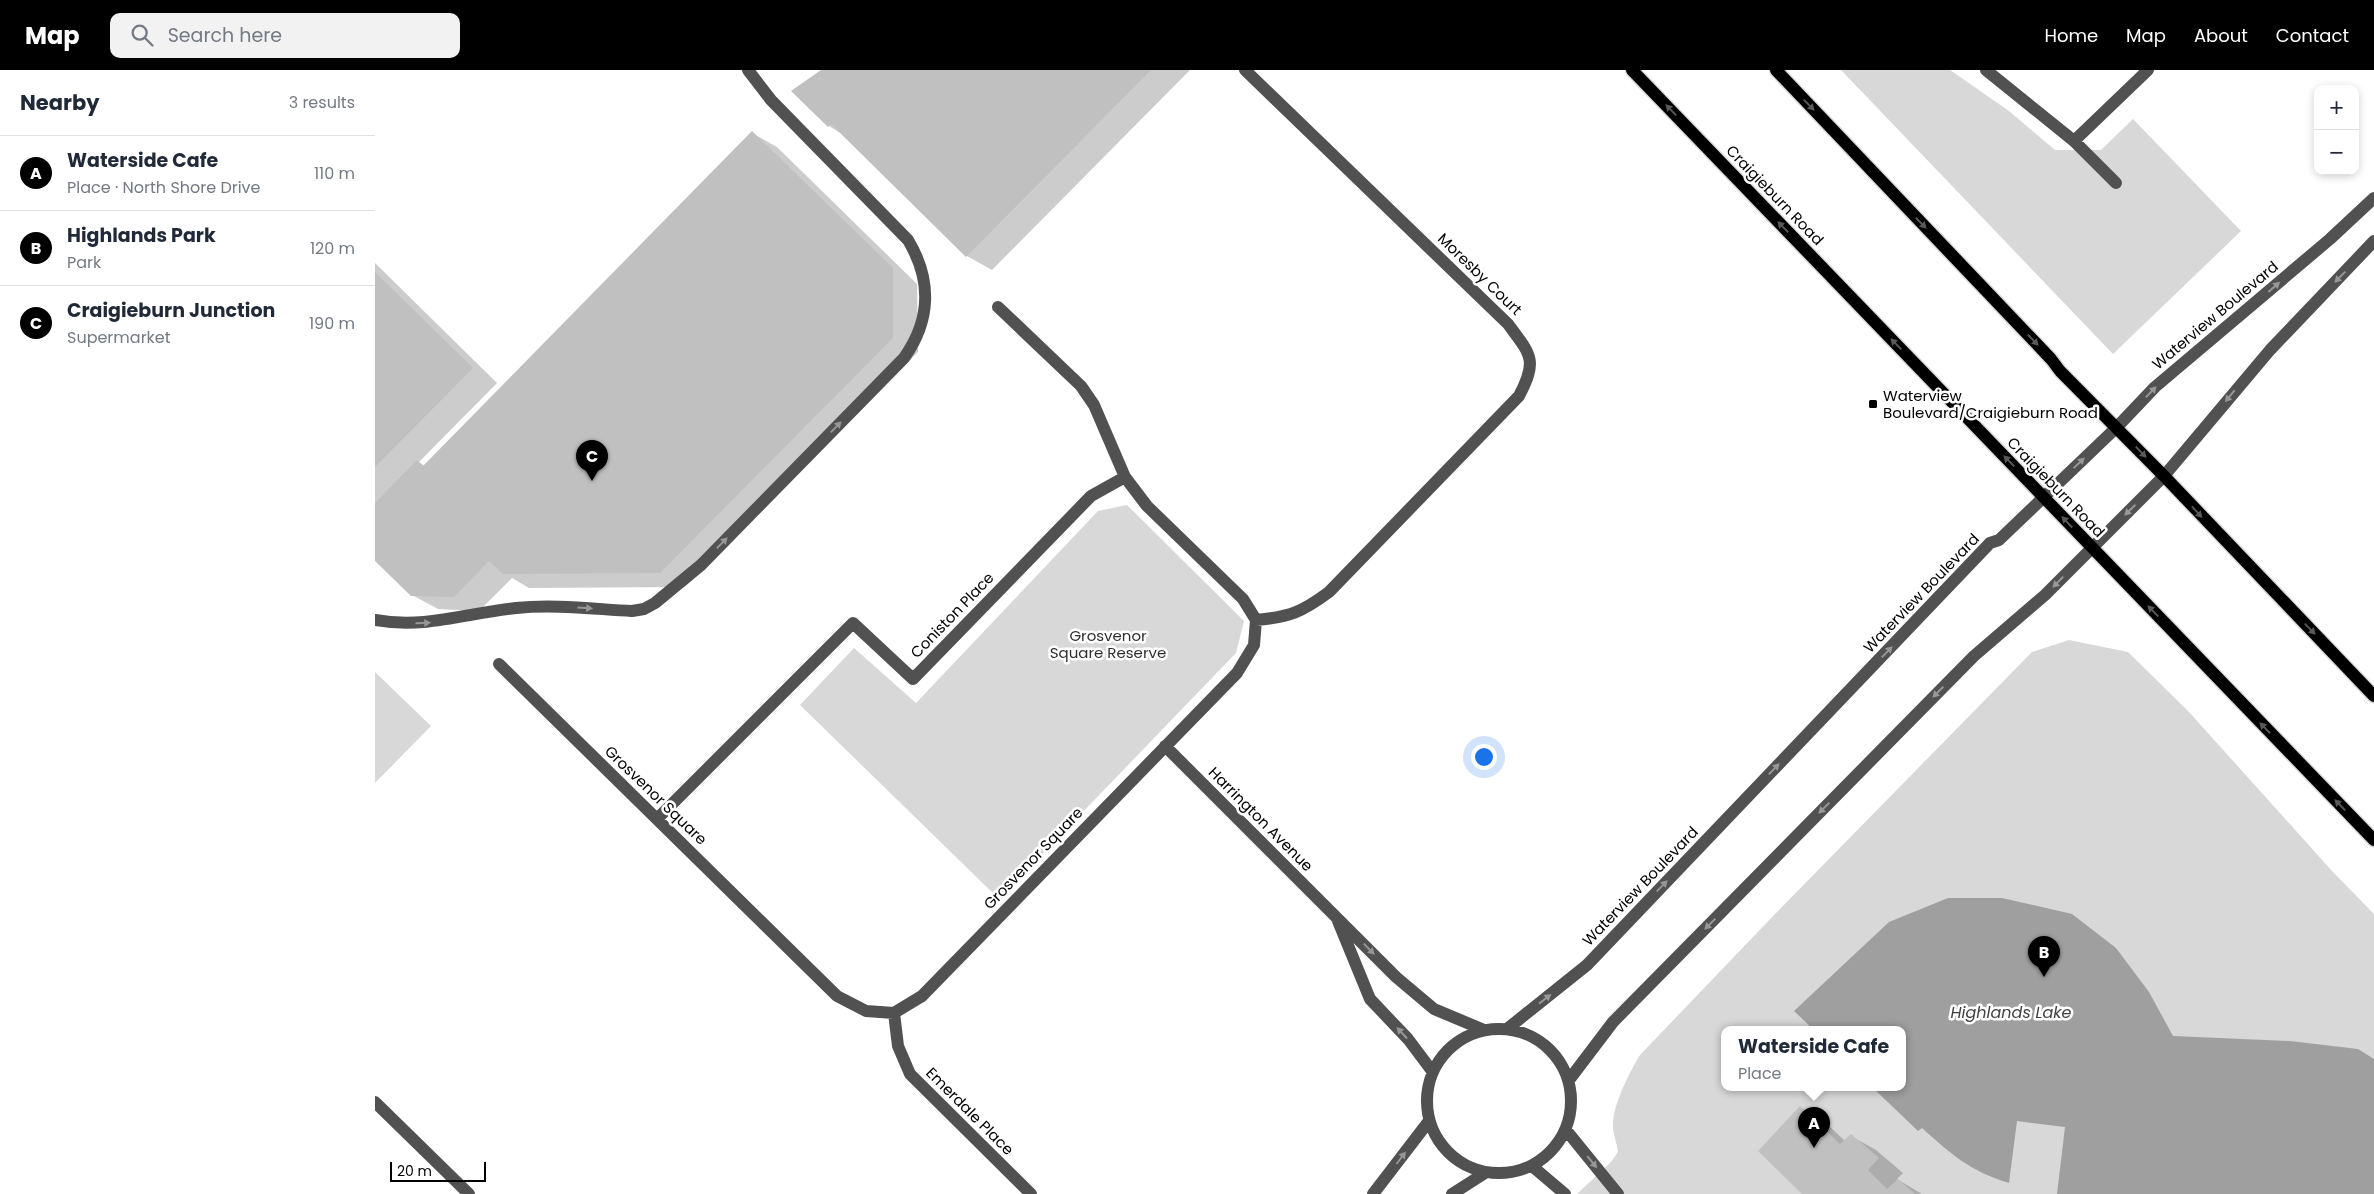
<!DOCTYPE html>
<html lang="en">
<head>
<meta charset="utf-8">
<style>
  :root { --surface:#fff; --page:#f2f2f3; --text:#1f2937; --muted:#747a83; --line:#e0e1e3; --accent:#000 }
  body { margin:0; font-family:Poppins,sans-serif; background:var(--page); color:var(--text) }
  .controls { position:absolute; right:15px; top:15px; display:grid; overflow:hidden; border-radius:10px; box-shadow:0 2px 8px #0003 }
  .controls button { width:45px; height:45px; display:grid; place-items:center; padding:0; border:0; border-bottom:1px solid var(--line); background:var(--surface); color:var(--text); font:25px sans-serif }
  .scale { position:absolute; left:15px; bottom:12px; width:96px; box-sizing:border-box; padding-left:5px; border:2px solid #000; border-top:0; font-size:14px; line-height:18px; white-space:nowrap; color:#000; -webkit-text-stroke:4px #fff; paint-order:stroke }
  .you { position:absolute; left:1108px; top:686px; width:18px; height:18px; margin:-12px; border:4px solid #fff; border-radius:50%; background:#1a73e8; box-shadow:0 0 0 8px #1a73e833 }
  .badge { display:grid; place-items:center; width:32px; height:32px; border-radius:50%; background:var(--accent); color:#fff; font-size:16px; font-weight:700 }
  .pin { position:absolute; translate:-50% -41px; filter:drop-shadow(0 1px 2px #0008) }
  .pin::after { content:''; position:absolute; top:26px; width:18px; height:15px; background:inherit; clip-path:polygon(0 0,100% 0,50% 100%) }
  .popup { position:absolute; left:1346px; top:956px; width:185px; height:65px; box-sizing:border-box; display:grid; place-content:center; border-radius:10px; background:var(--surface); filter:drop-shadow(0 1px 4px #0005); font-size:16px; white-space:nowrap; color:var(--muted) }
  .popup b { font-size:19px; color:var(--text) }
  .popup::after { content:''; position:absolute; left:50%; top:100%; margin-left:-10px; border:10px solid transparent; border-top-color:var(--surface) }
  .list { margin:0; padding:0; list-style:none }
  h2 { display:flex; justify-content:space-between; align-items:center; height:65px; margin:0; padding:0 20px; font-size:21px }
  h2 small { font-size:16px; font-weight:400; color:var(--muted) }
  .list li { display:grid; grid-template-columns:32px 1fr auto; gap:15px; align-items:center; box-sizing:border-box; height:75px; padding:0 20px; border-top:1px solid var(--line) }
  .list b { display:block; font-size:19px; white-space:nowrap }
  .list p { margin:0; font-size:16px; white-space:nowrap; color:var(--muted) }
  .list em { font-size:16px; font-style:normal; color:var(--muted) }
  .icon { flex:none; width:28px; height:28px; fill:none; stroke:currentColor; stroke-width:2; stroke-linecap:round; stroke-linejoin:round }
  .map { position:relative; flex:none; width:1999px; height:1124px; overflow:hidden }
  header { display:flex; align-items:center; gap:30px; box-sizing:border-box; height:70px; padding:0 25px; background:var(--accent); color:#fff }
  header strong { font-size:24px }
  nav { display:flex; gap:28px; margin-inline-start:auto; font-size:18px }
  .search { width:350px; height:45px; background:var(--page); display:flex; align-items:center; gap:12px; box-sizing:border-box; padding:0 18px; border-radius:10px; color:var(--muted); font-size:19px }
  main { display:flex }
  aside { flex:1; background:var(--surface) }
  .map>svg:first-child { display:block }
</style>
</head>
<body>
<header>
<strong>Map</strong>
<div class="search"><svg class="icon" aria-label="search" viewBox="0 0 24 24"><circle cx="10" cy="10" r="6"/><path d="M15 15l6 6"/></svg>Search here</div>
<nav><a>Home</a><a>Map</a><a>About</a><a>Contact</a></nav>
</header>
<main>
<aside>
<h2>Nearby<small>3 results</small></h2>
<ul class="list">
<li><span class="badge">A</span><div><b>Waterside Cafe</b><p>Place · North Shore Drive</p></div><em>110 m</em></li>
<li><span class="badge">B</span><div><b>Highlands Park</b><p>Park</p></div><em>120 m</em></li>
<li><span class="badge">C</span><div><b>Craigieburn Junction</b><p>Supermarket</p></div><em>190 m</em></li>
</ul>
</aside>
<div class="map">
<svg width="1999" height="1124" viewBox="0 0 1999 1124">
  <rect width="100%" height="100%" fill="#fff"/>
  <!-- green -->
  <path fill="#d8d8d8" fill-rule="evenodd" d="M1466,0H1575L1634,41L1680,80H1726L1758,49L1866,161L1738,284Z
    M752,435L869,551L861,583L624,829L425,635L479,578L541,633L723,441Z
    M1694,570L1753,582L1814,642L1957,801L1999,844V1124H1202L1236,1092L1243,1082C1242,1074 1239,1066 1238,1059C1236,1038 1254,1003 1265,985L1400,844L1657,582ZM1350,959H1528V1017H1350Z
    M0,602L56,656L0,713Z"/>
  <!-- water -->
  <path fill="#9f9f9f" d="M1573,828H1627L1697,844L1741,878L1774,922L1798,966L1915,971L1983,979L1999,989V1124H1682L1690,1057L1642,1051L1634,1113C1595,1101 1577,1085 1547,1058L1543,1061L1497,1017H1528V959H1438L1419,941L1514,852Z"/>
  <!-- shadow -->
  <path fill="#0003" d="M449,0H815L617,200L592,186L470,66L454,56Z
    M377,63L402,77L542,214L543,282L310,517L154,518L137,508L104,541L63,539L37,525L0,489V193L122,313L44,392L50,396Z
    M1425,1038L1450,1052L1470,1071L1476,1066L1501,1080L1528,1103L1522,1109L1547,1124H1428Z"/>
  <!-- building -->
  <path fill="#c0c0c0" d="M446,0H776L591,187L456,54L453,57L416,21Z
    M377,61L518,198V268L285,503L128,504L114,491L79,527L36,526L0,491V433L42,390L48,396Z
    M0,202L98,298L0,397Z
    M1425,1036L1465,1074L1476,1064L1504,1088L1493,1100L1512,1119L1523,1109L1540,1124H1427L1383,1081Z"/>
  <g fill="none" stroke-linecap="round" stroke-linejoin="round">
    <!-- major casing -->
    <g stroke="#dbdbdb" stroke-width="15">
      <path id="major" d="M1257,0L1999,770
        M1401,0L1676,289L1685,301L1789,406L1999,626"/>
    </g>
    <!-- minor -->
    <path stroke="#515151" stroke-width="12" d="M870,0L1133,254C1156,285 1163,290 1144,326L954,522C927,542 915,547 881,550
      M1611,0L1699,71L1741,113
      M1699,71L1773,0
      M0,550C50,559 92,543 141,538C179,534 218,539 257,541L269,539L280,533L326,495L529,288C556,250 557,210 533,170L396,30L373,0
      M124,594L462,926L491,941L519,943L547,926L862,603L879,575L881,550L868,529L772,436L750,407L719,335L706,316L623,237
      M790,676L1021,907L1059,939L1109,960
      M282,749L478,553L538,609L716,426L750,407
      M963,851L995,929L1033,969L1057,1001
      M519,943L523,976L535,1004L656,1124
      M1052 1031a72 72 0 1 1 144 0a72 72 0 1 1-144 0Z
      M1132,959L1212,895L1615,473L1624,470L1742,357L1780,317L1955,169L1999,128
      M1194,1010L1238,952L1599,586L1670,525L1789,406L1895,280L1999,171
      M0,1032L94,1124
      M1191,1060L1243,1124
      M1157,1096L1190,1124
      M998,1124L1054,1051
      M1077,1124L1110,1103"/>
    <!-- major -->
    <use href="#major" stroke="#000" stroke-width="12"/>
  </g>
  <!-- one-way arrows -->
  <defs><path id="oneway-solid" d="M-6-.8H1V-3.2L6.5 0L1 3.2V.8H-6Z" transform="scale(1.25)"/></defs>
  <g fill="#595959">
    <use href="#oneway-solid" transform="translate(1434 35) rotate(46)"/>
    <use href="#oneway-solid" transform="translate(1296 40) rotate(-134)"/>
    <use href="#oneway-solid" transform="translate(1546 153) rotate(46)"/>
    <use href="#oneway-solid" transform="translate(1408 157) rotate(-134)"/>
    <use href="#oneway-solid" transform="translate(1658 270) rotate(46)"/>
    <use href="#oneway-solid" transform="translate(1521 274) rotate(-134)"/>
    <use href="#oneway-solid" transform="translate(1766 382) rotate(46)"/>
    <use href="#oneway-solid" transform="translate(1634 391) rotate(-134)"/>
    <use href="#oneway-solid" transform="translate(1822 442) rotate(47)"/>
    <use href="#oneway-solid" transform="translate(1692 452) rotate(-133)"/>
    <use href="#oneway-solid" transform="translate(1778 541) rotate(-134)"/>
    <use href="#oneway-solid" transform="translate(1935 559) rotate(46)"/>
    <use href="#oneway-solid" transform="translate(1890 658) rotate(-134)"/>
    <use href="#oneway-solid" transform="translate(1965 735) rotate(-134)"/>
  </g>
  <g fill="#979797">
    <use href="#oneway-solid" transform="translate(1965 207) rotate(134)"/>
    <use href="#oneway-solid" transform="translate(1899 217) rotate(-41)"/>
    <use href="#oneway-solid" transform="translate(1776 322) rotate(-46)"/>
    <use href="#oneway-solid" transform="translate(1855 326) rotate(129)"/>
    <use href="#oneway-solid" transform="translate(461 357) rotate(-46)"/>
    <use href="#oneway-solid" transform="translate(1704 393) rotate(-43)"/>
    <use href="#oneway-solid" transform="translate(1755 440) rotate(136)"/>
    <use href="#oneway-solid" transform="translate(347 473) rotate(-46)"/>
    <use href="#oneway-solid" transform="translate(1683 512) rotate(134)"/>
    <use href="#oneway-solid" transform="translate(210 538) rotate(3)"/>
    <use href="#oneway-solid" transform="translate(48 553) rotate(-1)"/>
    <use href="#oneway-solid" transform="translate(1512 582) rotate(-46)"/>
    <use href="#oneway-solid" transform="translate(1563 622) rotate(135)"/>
    <use href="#oneway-solid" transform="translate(1399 699) rotate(-46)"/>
    <use href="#oneway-solid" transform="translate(1449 738) rotate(135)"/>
    <use href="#oneway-solid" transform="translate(1287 816) rotate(-46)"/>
    <use href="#oneway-solid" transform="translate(1335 854) rotate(135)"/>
    <use href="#oneway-solid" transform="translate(994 879) rotate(46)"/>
    <use href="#oneway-solid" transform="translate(1170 929) rotate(-38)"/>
    <use href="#oneway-solid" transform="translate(1027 963) rotate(-133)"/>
    <use href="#oneway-solid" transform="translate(1026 1088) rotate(-53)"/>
    <use href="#oneway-solid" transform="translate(1217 1092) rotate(51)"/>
  </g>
  <!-- markers -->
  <rect fill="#000" stroke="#fff" stroke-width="2" x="1493" y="329" width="10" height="10" rx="2.5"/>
  <g text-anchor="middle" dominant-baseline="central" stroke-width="5" stroke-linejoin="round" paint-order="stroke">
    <!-- street labels -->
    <g font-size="15" fill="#000" stroke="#fff">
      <text transform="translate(1400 125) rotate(46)">Craigieburn Road</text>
      <text transform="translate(1105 204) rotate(44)">Moresby Court</text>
      <text transform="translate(1840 245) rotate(-40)">Waterview Boulevard</text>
      <text transform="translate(1681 417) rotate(46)">Craigieburn Road</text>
      <text transform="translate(1546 523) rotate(-46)">Waterview Boulevard</text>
      <text transform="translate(577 545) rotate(-46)">Coniston Place</text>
      <text transform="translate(281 725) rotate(44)">Grosvenor Square</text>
      <text transform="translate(886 749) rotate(45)">Harrington Avenue</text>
      <text transform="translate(658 788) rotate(-46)">Grosvenor Square</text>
      <text transform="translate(1265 816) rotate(-46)">Waterview Boulevard</text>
      <text transform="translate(595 1041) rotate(45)">Emerdale Place</text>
    </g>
    <!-- poi labels -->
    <g font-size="15" fill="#000" stroke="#fff" text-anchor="start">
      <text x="1508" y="325">Waterview<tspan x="1508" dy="17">Boulevard/Craigieburn Road</tspan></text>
    </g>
    <!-- park labels -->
    <g font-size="15" fill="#2f2f2f" stroke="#fff">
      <text x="733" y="565">Grosvenor<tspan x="733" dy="17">Square Reserve</tspan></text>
    </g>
    <!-- water labels -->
    <g font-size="16" font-style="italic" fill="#404040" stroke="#fff">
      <text x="1636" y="942">Highlands Lake</text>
    </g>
  </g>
</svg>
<div class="controls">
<button>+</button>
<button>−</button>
</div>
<div class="scale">20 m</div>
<div class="you"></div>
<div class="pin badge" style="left:1439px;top:1078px">A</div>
<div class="popup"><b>Waterside Cafe</b>Place</div>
<div class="pin badge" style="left:1669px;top:907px">B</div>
<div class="pin badge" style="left:217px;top:411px">C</div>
</div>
</main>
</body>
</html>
